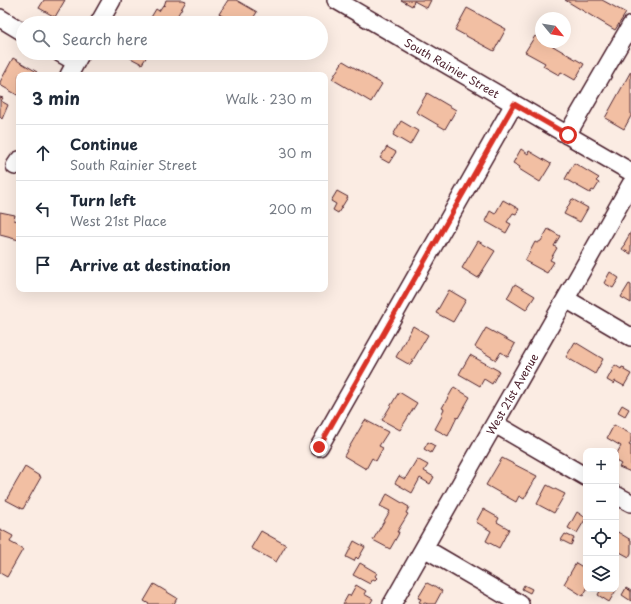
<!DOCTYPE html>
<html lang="en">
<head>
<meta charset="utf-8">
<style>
  :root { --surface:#fff; --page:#f6f6f7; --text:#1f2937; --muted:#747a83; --line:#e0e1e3 }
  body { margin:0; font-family:"Playpen Sans",sans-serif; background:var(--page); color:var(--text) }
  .controls { position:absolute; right:12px; bottom:12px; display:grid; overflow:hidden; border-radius:8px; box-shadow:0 4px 16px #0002 }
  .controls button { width:36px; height:36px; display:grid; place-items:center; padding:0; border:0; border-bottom:1px solid var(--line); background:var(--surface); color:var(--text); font:20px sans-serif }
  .compass { position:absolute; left:535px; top:12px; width:36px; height:36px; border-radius:50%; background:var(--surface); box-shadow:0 4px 16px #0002; rotate:120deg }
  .stop { position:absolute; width:12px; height:12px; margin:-9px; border:3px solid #d93025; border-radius:50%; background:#fff }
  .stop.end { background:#d93025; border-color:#fff; box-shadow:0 1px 4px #0008 }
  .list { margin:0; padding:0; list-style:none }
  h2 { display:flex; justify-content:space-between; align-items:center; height:52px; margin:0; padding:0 16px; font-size:17px }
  h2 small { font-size:13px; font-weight:400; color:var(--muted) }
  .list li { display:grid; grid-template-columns:26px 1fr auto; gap:12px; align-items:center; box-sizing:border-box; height:56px; padding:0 16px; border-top:1px solid var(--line) }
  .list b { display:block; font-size:15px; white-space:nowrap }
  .list p { margin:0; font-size:13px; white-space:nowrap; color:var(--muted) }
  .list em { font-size:13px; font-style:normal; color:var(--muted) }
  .icon { flex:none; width:22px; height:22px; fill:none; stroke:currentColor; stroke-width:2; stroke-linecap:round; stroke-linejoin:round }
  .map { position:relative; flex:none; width:631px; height:604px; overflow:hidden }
  .search { position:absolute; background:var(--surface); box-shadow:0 4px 16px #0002; left:16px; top:16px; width:312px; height:44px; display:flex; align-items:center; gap:10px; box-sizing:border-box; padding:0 14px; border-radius:22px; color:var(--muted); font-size:15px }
  .panel { position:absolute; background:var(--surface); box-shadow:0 4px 16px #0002; left:16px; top:72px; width:312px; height:220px; border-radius:8px }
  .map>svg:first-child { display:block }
</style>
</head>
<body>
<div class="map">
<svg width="631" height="604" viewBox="0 0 631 604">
  <rect width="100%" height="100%" fill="#fbece3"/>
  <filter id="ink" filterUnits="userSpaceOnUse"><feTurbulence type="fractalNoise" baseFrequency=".025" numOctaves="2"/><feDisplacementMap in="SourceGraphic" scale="8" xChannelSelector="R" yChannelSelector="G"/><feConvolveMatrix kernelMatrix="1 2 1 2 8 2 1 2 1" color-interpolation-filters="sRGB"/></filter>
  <g filter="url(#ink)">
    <!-- building -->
    <path fill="#f2bfa3" stroke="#4a1f2b" d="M44,0H65L55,17L39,8Z
      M166,0H183L186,1L173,23H157L150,19L156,9L159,11L163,5L164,6Z
      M228,0H236L257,12L250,23H234L219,14Z
      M401,0H431L427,8L414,1L412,6Z
      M565,0H602L626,13L615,30Z
      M467,8L506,29L494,51L455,30Z
      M535,36L541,39V42H546L584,64L575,80L561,72L559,75L543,66L545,63L525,52Z
      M121,53H149L142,64Z
      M13,58L37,72L35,75H19V96L0,85V82Z
      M343,61L382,84L371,102L332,79Z
      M631,71V116L624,129L605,118Z
      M427,93L456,110L445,129L416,112Z
      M0,97L3,98L1,101L8,105L2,119L0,117Z
      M401,121L418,131L410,145L393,135Z
      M387,147L396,152L389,163L380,158Z
      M521,149L528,154L529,151L551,164L540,182L519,169L520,167L513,163Z
      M574,163L599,178L596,181L599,183L594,191L592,190L590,193L565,179Z
      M337,191L348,197L338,213L333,210L336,204L331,201Z
      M572,199L588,208L580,222L564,214Z
      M503,200L519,209L516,214L513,213L507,222L511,224L506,233L485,221L490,211L495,214Z
      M0,212L15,215L14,220L19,221V240L0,235Z
      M548,229L560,236L554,246L557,248L550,260L554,262L547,273L525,261L535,242L537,243L541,241Z
      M631,232V254L622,249L625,245L624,244Z
      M478,241L495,251L478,278L462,268Z
      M610,272L619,278L613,288L604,283Z
      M515,284L535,296L526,310L507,298Z
      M629,284L631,285V303L621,297Z
      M449,290L466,300L453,322L436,313Z
      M413,326L428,335L410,365L396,357Z
      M486,328L515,344L508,357L501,352L496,360L475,347Z
      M575,342L603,359L595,374L566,357Z
      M470,355L499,371L492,384L484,379L480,386L459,374Z
      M615,365L621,369L622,367L625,368L624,370L631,374L624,386L615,381L614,384L607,380Z
      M454,387L470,397L458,418L457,417L448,436L435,429L442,416L441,415L444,409L442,408Z
      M399,392L417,403L400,430L382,420Z
      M622,405L629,409L625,416L618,412Z
      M365,420L388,432L379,446L383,448L376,461L372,458L366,469L344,456Z
      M614,425L631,434V441L629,445L631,446V472L619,467L621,464L616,461V455L621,446L607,438Z
      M428,442L435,446L431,453L424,449Z
      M502,458L537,476L524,499L519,496L516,502L486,485Z
      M417,459L428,465L424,471L434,477L430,484L420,478L412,493L395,483L399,476L405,479Z
      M25,467L41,477L23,509L6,500Z
      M547,485L565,494L554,513L537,504Z
      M387,494L409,507L406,513L408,514L397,532H399L398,535L390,549L373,540L390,511L380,506Z
      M483,509L499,518L497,522L509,529L499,548L486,541L491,531L476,522Z
      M577,512L586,518L577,533L568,528Z
      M0,529L13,536L10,542L23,549L7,577L0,573Z
      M261,531L286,545L276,562L251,548Z
      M616,531L631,540V553L629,557L616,550Z
      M565,534L574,538L571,545L561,540Z
      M354,541L365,547L358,559L356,557L354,561L346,557Z
      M360,563L377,573L375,576L377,578L375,580L373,579L370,584L353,575Z
      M576,563L586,569L587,589L583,596L564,584Z
      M427,583L433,586V585L442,591L435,604H428L425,603L423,604L419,602L421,599L418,598Z
      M154,584L177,598L174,604H149L144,601Z
      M356,585L366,591L364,594L373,599L370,604H343L348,595L350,596Z
      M524,585L532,589L530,593L522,589Z
      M616,585L618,587L609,602L598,595L601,589H616Z
      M626,588L631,591V601L622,595Z"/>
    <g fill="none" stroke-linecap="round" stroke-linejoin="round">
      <!-- minor casing -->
      <g stroke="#4a1f2b" stroke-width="20">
        <path id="minor" d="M336,0L631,172
          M0,18L23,32
          M99,23L112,0
          M60,53L76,62
          M69,75L81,53
          M567,135L631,25
          M15,166L19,160
          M566,299L631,337
          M495,424L586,477
          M319,447L514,104
          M616,495L631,503
          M424,548L520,604
          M392,604L631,184"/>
      </g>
      <!-- minor -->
      <use href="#minor" stroke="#fff" stroke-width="17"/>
    </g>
  </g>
  <g fill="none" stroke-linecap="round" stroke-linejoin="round" filter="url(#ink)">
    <!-- route -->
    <path stroke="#d93025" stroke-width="5" d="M319,447L514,104L568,135"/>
  </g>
  <g text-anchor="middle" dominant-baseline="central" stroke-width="3" stroke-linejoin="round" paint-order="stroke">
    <!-- street labels -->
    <g font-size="11" fill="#4a1f2b" stroke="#fff">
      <text transform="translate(452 68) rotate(30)">South Rainier Street</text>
      <text transform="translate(512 394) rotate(-60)">West 21st Avenue</text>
    </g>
  </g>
</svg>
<div class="controls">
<button>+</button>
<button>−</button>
<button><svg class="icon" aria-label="locate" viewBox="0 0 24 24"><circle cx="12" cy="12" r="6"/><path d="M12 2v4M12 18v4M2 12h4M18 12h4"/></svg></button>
<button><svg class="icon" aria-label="layers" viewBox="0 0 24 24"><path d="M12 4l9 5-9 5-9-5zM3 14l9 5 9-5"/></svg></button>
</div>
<svg class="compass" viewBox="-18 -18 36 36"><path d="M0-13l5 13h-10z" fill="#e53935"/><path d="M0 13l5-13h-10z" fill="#747a83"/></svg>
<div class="stop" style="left:568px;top:135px"></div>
<div class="stop end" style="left:319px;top:447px"></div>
<div class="search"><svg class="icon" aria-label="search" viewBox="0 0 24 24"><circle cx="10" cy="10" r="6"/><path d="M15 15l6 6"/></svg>Search here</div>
<section class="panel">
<h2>3 min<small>Walk · 230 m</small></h2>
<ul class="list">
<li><svg class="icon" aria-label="ahead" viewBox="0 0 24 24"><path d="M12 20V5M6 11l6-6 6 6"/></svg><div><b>Continue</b><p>South Rainier Street</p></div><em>30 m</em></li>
<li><svg class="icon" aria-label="left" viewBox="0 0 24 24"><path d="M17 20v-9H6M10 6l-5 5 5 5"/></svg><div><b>Turn left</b><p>West 21st Place</p></div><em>200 m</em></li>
<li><svg class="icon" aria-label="arrive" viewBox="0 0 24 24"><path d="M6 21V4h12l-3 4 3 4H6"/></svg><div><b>Arrive at destination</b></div></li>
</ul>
</section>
</div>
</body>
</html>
